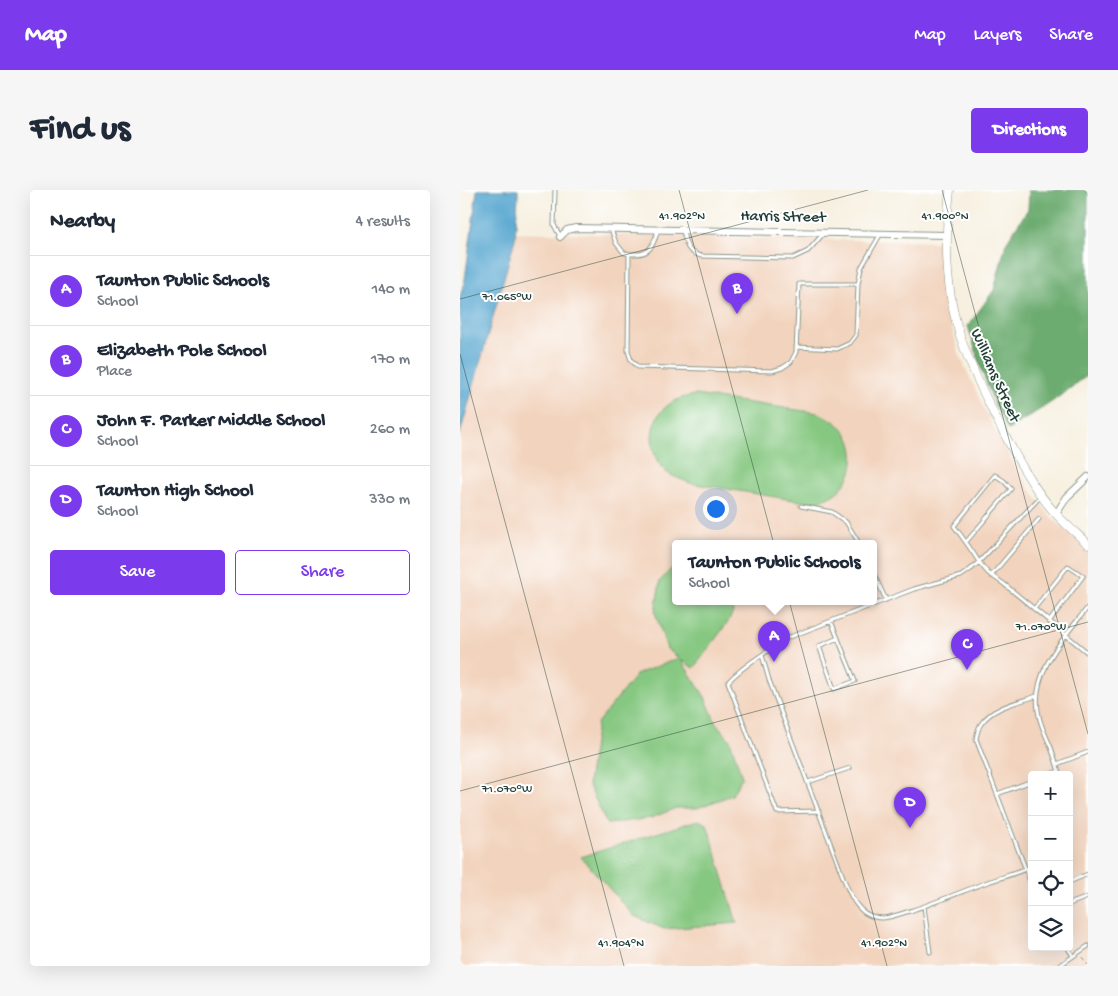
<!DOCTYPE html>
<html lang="en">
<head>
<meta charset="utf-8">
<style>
  :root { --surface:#fff; --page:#f6f6f7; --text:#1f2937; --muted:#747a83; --line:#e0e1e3; --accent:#7c3aed }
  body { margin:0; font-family:"Gochi Hand",sans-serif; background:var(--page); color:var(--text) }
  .controls { position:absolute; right:15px; bottom:15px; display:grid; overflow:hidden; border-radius:5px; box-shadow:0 5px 20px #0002 }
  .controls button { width:45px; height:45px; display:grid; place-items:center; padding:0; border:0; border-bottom:1px solid var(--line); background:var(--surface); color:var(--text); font:25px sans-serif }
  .you { position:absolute; left:255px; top:318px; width:18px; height:18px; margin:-12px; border:4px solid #fff; border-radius:50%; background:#1a73e8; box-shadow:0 0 0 8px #1a73e833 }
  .badge { display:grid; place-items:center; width:32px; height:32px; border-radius:50%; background:var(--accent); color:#fff; font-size:16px; font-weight:700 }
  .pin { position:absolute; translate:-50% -41px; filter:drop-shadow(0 1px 2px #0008) }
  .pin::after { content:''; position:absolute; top:26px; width:18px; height:15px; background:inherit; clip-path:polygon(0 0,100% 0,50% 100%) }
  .popup { position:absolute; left:212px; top:350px; width:205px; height:65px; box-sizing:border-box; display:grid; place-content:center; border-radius:5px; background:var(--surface); filter:drop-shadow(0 1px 4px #0005); font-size:16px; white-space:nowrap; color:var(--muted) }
  .popup b { font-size:19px; color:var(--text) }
  .popup::after { content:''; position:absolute; left:50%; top:100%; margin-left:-10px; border:10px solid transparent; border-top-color:var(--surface) }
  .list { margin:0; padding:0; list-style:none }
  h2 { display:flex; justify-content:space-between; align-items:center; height:65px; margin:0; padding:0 20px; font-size:21px }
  h2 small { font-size:16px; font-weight:400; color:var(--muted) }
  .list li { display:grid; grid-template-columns:32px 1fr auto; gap:15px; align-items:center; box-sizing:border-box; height:70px; padding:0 20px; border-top:1px solid var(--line) }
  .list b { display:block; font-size:19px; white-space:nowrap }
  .list p { margin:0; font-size:16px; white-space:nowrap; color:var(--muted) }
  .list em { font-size:16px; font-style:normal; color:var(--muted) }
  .actions { display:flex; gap:10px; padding:15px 20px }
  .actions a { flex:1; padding:11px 0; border:1px solid var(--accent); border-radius:5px; text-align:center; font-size:18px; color:var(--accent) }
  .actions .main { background:var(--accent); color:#fff }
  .icon { flex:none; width:28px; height:28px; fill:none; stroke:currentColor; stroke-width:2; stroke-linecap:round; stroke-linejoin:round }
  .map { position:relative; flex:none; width:628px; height:776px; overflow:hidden; border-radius:5px }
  header { display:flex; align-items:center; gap:30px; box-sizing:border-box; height:70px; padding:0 25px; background:var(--accent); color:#fff }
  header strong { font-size:24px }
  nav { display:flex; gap:28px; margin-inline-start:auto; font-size:18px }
  .intro { display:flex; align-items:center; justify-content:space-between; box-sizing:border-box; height:120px; padding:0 30px }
  h1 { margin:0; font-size:35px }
  .button { padding:12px 22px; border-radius:5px; background:var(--accent); color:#fff; font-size:18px; font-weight:700 }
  main { display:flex; gap:30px; padding:0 30px }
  aside { flex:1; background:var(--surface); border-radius:5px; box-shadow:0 5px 20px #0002 }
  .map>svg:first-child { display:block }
</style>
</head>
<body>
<header>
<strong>Map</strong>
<nav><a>Map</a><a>Layers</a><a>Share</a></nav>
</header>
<div class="intro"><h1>Find us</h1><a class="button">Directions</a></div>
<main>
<aside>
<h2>Nearby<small>4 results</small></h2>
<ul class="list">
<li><span class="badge">A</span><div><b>Taunton Public Schools</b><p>School</p></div><em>140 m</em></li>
<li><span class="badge">B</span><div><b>Elizabeth Pole School</b><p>Place</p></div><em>170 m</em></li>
<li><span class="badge">C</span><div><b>John F. Parker Middle School</b><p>School</p></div><em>260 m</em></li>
<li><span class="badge">D</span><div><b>Taunton High School</b><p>School</p></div><em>330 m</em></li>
</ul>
<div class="actions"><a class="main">Save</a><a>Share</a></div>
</aside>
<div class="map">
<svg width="628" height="776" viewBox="0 0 628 776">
  <rect width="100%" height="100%" fill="#fff"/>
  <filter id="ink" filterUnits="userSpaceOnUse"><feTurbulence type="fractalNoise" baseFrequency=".02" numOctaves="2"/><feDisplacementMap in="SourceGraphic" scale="10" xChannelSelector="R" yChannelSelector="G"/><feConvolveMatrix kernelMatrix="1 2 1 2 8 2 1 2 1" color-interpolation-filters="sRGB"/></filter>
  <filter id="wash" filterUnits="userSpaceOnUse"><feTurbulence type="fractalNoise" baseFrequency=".0096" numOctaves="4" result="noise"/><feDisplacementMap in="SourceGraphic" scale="20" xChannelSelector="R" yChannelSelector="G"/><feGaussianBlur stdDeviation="1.12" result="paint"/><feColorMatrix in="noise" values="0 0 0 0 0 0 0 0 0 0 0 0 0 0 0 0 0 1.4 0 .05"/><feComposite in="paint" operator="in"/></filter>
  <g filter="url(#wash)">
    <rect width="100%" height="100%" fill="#f7f0e0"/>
    <!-- built -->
    <path fill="#f2d4be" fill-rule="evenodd" d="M51,42L479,52L482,92L489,128L500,166L522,214L540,251L567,295L590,326L628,360V776H3L0,772V237ZM215,353H413V411H215ZM572,585H609V757H572Z"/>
    <!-- green -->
    <path fill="#86c881" stroke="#52825a" d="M236,205L358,223C369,228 383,235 388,246C400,269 391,298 367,308C358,312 349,312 340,311L230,293C221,289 212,287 205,281C199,275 194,266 193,257C188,227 207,208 236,205Z
      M215,375V411H267L271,416L273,422L268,432L234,478L221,470L245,507L256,533L270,550L282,587L272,605L237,618H216L191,628L147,634L128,594L137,533L177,484L219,468L207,459L195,422L200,391Z
      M238,630L247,634L277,733L204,739L174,726L121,667Z"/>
    <!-- forest -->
    <path fill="#6cac6f" stroke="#467452" d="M569,0H628V185L593,211L548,240L535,215L522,181L508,136L534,100L546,53L568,19Z"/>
    <!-- water -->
    <path fill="#55a5cf" stroke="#3a7182" d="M17,0H58V6L55,49L0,244V107L5,89Z"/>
  </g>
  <g filter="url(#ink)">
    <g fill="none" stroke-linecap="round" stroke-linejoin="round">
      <!-- service casing -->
      <g stroke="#8b968a" stroke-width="5">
        <path id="service" d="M95,0L94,35L100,46
          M151,39L156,53L164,63C187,67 192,61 198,40
          M223,41C226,54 226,62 241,66L333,68L348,61L363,44
          M169,64L168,161L171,170L178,177L312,181L322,178L331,172L336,162L339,94H398L401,78L420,45
          M336,157L377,159L390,153L396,145L398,94
          M341,316L372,322L386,332L399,353
          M506,352L551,299L544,291L535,285L494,336C503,348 511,359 519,372L581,306
          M413,382L426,410
          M531,386L579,329
          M574,419L608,376L623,386L589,432
          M371,431L395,491L374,499L359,456L378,448
          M302,465L309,490L383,687C388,699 393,715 405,723C410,726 417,728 423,728C433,727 443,723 453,720C477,712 501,702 525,693C541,687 557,684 572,676
          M597,574L628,562
          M588,585L599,581
          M600,585C597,575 594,565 590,555C586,546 581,536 579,526C569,483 604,448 628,417
          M348,592L390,578
          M537,604L572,591
          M359,621L317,622L268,492C278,481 291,472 303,464C310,460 316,456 322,450L454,399L501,386L511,379L519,372L528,383L544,394L628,463
          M609,692L628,684
          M572,696L516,549C517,544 518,538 521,534C532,517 559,512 577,506
          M609,714L628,707
          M464,717L470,762
          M607,757L613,766
          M599,776L628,756"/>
      </g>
      <!-- minor casing -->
      <g stroke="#8b968a" stroke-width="8">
        <path id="minor" d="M100,47L107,40L116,38L487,45
          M596,324L607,307L628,287"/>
      </g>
      <!-- tertiary casing -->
      <g stroke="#8b968a" stroke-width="9">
        <path id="tertiary" d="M490,0C484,53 485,107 504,157C513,182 525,206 537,230C554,262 570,295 595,323C605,334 617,344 628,354"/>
      </g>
      <!-- path -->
      <path stroke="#8b968a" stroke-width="1" stroke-dasharray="4 4" stroke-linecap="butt" d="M622,767L628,775"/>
      <!-- service -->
      <use href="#service" stroke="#fff" stroke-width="3"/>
      <!-- minor -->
      <use href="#minor" stroke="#fff" stroke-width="6"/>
      <!-- tertiary -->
      <use href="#tertiary" stroke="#fff" stroke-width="8"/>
    </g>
  </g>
  <!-- ticks -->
  <path fill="none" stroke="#1f3d34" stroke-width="1" stroke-opacity="0.45" d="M219,0L427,776M482,0L628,544M0,109L408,0M0,164L164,776M0,601L628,432"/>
  <g text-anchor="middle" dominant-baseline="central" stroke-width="4" stroke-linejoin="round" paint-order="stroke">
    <!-- street labels -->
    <g font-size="16" fill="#1f3d34" stroke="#fff">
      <text transform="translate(323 28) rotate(1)">Harris Street</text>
      <text transform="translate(534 186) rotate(66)">Williams Street</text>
    </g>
  </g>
  <g font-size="12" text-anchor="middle" fill="#1f3d34" stroke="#fff" stroke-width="4" stroke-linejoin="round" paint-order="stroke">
    <text x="222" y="29">41.902°N</text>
    <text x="485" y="29">41.900°N</text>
    <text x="47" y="110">71.065°W</text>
    <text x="581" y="440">71.070°W</text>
    <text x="47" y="602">71.070°W</text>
    <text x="161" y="756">41.904°N</text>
    <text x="424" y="756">41.902°N</text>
  </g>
</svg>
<div class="controls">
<button>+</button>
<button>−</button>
<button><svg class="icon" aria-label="locate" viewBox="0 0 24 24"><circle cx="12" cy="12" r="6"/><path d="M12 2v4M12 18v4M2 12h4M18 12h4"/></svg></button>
<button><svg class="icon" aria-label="layers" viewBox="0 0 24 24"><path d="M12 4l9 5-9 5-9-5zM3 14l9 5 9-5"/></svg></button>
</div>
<div class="you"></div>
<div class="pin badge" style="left:314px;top:472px">A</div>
<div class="popup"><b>Taunton Public Schools</b>School</div>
<div class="pin badge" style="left:277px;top:124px">B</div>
<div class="pin badge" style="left:507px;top:480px">C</div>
<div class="pin badge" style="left:450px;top:638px">D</div>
</div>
</main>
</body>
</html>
